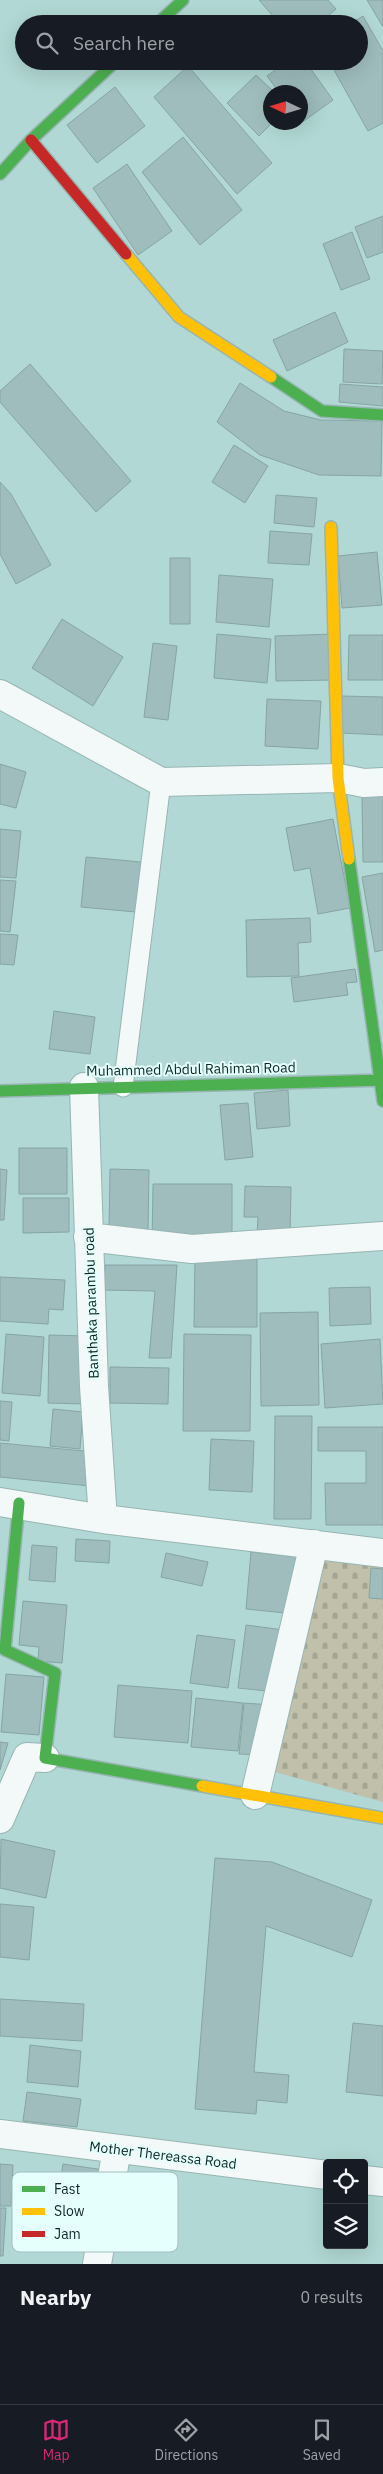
<!DOCTYPE html>
<html lang="en">
<head>
<meta charset="utf-8">
<style>
  :root { --surface:#171b24; --page:#20242c; --text:#f1f3f6; --muted:#9ea1a6; --line:#363941; --accent:#db2777 }
  body { margin:0; font-family:"IBM Plex Sans",sans-serif; background:var(--page); color:var(--text) }
  .controls { position:absolute; right:15px; bottom:15px; display:grid; overflow:hidden; border-radius:5px; box-shadow:0 5px 20px #0002 }
  .controls button { width:45px; height:45px; display:grid; place-items:center; padding:0; border:0; border-bottom:1px solid var(--line); background:var(--surface); color:var(--text); font:25px sans-serif }
  .compass { position:absolute; left:263px; top:85px; width:45px; height:45px; border-radius:50%; background:var(--surface); box-shadow:0 5px 20px #0002; rotate:274deg }
  .list { margin:0; padding:0; list-style:none }
  h2 { display:flex; justify-content:space-between; align-items:center; height:65px; margin:0; padding:0 20px; font-size:21px }
  h2 small { font-size:16px; font-weight:400; color:var(--muted) }
  .icon { flex:none; width:28px; height:28px; fill:none; stroke:currentColor; stroke-width:2; stroke-linecap:round; stroke-linejoin:round }
  .map { position:relative; flex:none; width:383px; height:2264px; overflow:hidden }
  .search { position:absolute; background:var(--surface); box-shadow:0 5px 20px #0002; left:15px; right:15px; top:15px; height:55px; display:flex; align-items:center; gap:12px; box-sizing:border-box; padding:0 18px; border-radius:28px; color:var(--muted); font-size:19px }
  .sheet { height:140px; background:var(--surface) }
  nav { display:flex; justify-content:space-around; align-items:center; box-sizing:border-box; height:70px; border-top:1px solid var(--line); background:var(--surface); font-size:14px; color:var(--muted) }
  nav a { display:grid; justify-items:center; gap:2px }
  nav .on { color:var(--accent) }
  .map>svg:first-child { display:block }
</style>
</head>
<body>
<div class="map">
<svg width="383" height="2264" viewBox="0 0 383 2264">
  <defs>
    <pattern id="cemetery-stones" width="16" height="16" patternUnits="userSpaceOnUse" patternTransform="scale(1.25)"><rect width="16" height="16" fill="#c0c0ab"/><path d="M2 7V4a2 2 0 0 1 4 0v3zM10 15v-3a2 2 0 0 1 4 0v3z" fill="#a4a593"/></pattern>
  </defs>
  <rect width="100%" height="100%" fill="#b1d8d4"/>
  <!-- cemetery -->
  <path fill="url(#cemetery-stones)" d="M322,1554L383,1565V1802L268,1770Z"/>
  <!-- building -->
  <path fill="#9fbdbd" stroke="#86a4a4" d="M259,0H328L336,9L319,24H280Z
    M367,0H383V27Z
    M363,16L383,51V123L368,131L329,61H359V24H350Z
    M288,61H305L333,100L301,123L300,92H279L267,76Z
    M188,66L272,163L237,194L154,97Z
    M256,75L274,92H270V122H273L259,136L227,103Z
    M115,87L145,126L97,163L67,125Z
    M183,137L242,210L200,245L142,172Z
    M127,164L172,231L138,255L93,188Z
    M383,216V252L367,258L355,227Z
    M352,232L370,279L341,290L323,244Z
    M335,312L348,342L287,371L273,340Z
    M344,349L383,351L382,384L343,382Z
    M30,364L131,481L96,512L0,402V391Z
    M240,383L284,411L321,420L382,421L381,476L319,475L260,455L217,422Z
    M340,384L383,387V406L339,402Z
    M234,445L268,466L245,503L212,482Z
    M0,482L11,494L51,565L16,584L0,554Z
    M276,495L317,498L314,527L274,523Z
    M270,531L312,534L309,565L268,563Z
    M377,552L382,605L342,608L338,556Z
    M170,558H190V624H170Z
    M219,575L273,579L269,627L216,622Z
    M62,619L123,657L93,706L32,668Z
    M217,634L271,639L267,683L214,678Z
    M333,634L334,680L276,681L275,636Z
    M349,635H383V680H348Z
    M153,643L177,646L168,720L144,717Z
    M342,696L383,697V735L341,733Z
    M267,699L321,701L318,749L265,746Z
    M0,764L26,772L16,808L0,804Z
    M383,796V862H363L362,797Z
    M333,819L350,908L318,914L310,868L294,871L286,828Z
    M0,829L21,831L16,878L0,877Z
    M86,857L141,862L136,912L81,907Z
    M383,873V950L375,952L362,877Z
    M0,880L16,881L10,932L0,931Z
    M310,918L311,942L298,943L299,976L247,977L246,920Z
    M0,934L18,935L14,965L0,964Z
    M355,969L357,982L346,983L348,995L294,1002L291,978Z
    M54,1011L95,1017L90,1054L49,1049Z
    M288,1090L290,1126L257,1129L254,1093Z
    M248,1103L253,1157L225,1160L220,1105Z
    M19,1148H67V1194H19Z
    M0,1169L7,1170L4,1220H0Z
    M110,1169L149,1170L148,1231L109,1230Z
    M153,1184H232V1244L152,1242Z
    M245,1186L291,1187L290,1235L257,1234L258,1217H244Z
    M23,1198H69V1232L23,1233Z
    M195,1255H257V1327H194Z
    M105,1265H177L171,1358H149L155,1291L104,1290Z
    M0,1277L65,1280L63,1310L49,1309L48,1324L0,1321Z
    M370,1287L371,1324L330,1326L329,1288Z
    M318,1312L319,1405L261,1406L260,1313Z
    M6,1334L44,1337L40,1396L2,1393Z
    M184,1334L251,1335L250,1431H183Z
    M49,1335L85,1336L84,1404L48,1403Z
    M380,1339L383,1404L325,1408L321,1344Z
    M110,1367L169,1368L168,1404L110,1403Z
    M0,1401L12,1402L9,1441L0,1440Z
    M53,1409L83,1412L80,1449L50,1446Z
    M275,1416H312L311,1519H274Z
    M318,1427H383V1525H326L325,1483H366V1451H318Z
    M211,1439L254,1441L252,1492L209,1490Z
    M0,1443L94,1452L90,1486L0,1477Z
    M76,1539L110,1541L109,1563L75,1561Z
    M32,1545L57,1547L55,1582L29,1580Z
    M251,1552L300,1557L295,1614L246,1609Z
    M166,1553L208,1562L202,1586L161,1577Z
    M371,1568L383,1569V1599L369,1598Z
    M23,1601L67,1605L62,1663L38,1661L39,1647L19,1645Z
    M246,1625L284,1630L277,1692L238,1688Z
    M197,1635L235,1640L228,1688L190,1683Z
    M6,1674L44,1677L39,1735L1,1732Z
    M118,1685L192,1691L188,1743L114,1737Z
    M196,1698L243,1703L238,1751L191,1747Z
    M244,1703L272,1705L263,1755L239,1754Z
    M0,1742L8,1743L0,1770Z
    M1,1839L55,1851L46,1898L0,1888Z
    M215,1858L272,1862L372,1900L352,1957L266,1926L254,2072L289,2075L287,2103L257,2100L256,2114L195,2109Z
    M0,1904L34,1907L29,1960L0,1957Z
    M0,1999L84,2004L82,2041L0,2036Z
    M353,2023L383,2026V2096L346,2092Z
    M30,2045L81,2051L78,2087L27,2082Z
    M27,2092L81,2099L77,2127L23,2121Z
    M0,2164L13,2165L11,2206H0Z
    M63,2164L104,2170L97,2216L56,2210Z
    M0,2208H6L3,2256H0Z"/>
  <g fill="none" stroke-linecap="round" stroke-linejoin="round">
    <!-- lane casing -->
    <g stroke="#97b5b2" stroke-width="21">
      <path id="lane" d="M123,1087L161,782"/>
    </g>
    <!-- street casing -->
    <g stroke="#97b5b2" stroke-width="30">
      <path id="street" d="M0,694L161,782L338,778L364,783L383,782
        M84,1087L94,1386L103,1519
        M88,1237L192,1249L383,1236
        M0,1502L103,1519L383,1553
        M255,1795L314,1544
        M0,1819L27,1757L45,1758
        M0,2134L327,2175
        M364,2180L383,2182
        M97,2264L117,2149"/>
    </g>
    <!-- fast casing -->
    <g stroke="#97b5b2" stroke-width="14">
      <path id="fast" d="M157,24L183,0
        M0,174L31,140L116,61
        M271,377L322,411L383,415
        M349,859L383,1101
        M0,1091L383,1080
        M19,1503L5,1650L55,1673L45,1758L202,1786"/>
    </g>
    <!-- slow casing -->
    <g stroke="#97b5b2" stroke-width="14">
      <path id="slow" d="M126,254L179,317L271,377
        M331,527L338,778L349,859
        M202,1786L383,1818"/>
    </g>
    <!-- jam casing -->
    <g stroke="#97b5b2" stroke-width="14">
      <path id="jam" d="M31,140L126,254"/>
    </g>
    <!-- lane -->
    <use href="#lane" stroke="#f3f9f9" stroke-width="19"/>
    <!-- street -->
    <use href="#street" stroke="#f3f9f9" stroke-width="28"/>
    <!-- fast -->
    <use href="#fast" stroke="#4caf50" stroke-width="11"/>
    <!-- slow -->
    <use href="#slow" stroke="#ffc107" stroke-width="11"/>
    <!-- jam -->
    <use href="#jam" stroke="#c62828" stroke-width="11"/>
  </g>
  <g text-anchor="middle" dominant-baseline="central" stroke-width="4" stroke-linejoin="round" paint-order="stroke">
    <!-- street labels -->
    <g font-size="14" fill="#0b2826" stroke="#e5fffc">
      <text transform="translate(191 1069) rotate(-1)">Muhammed Abdul Rahiman Road</text>
      <text transform="translate(91 1303) rotate(-92)">Banthaka parambu road</text>
      <text transform="translate(163 2155) rotate(7)">Mother Thereassa Road</text>
    </g>
  </g>
  <!-- legend -->
  <rect x="12" y="2172" width="166" height="80" rx="8" fill="#e5fffc" stroke="#a4bebc" stroke-width="1"/>
  <rect x="22" y="2186" width="23" height="6" fill="#4caf50"/>
  <rect x="22" y="2208" width="23" height="7" fill="#ffc107"/>
  <rect x="22" y="2231" width="23" height="6" fill="#c62828"/>
  <g font-size="14" fill="#0b2826">
    <text x="54" y="2194">Fast</text>
    <text x="54" y="2216">Slow</text>
    <text x="54" y="2239">Jam</text>
  </g>
</svg>
<div class="controls">
<button><svg class="icon" aria-label="locate" viewBox="0 0 24 24"><circle cx="12" cy="12" r="6"/><path d="M12 2v4M12 18v4M2 12h4M18 12h4"/></svg></button>
<button><svg class="icon" aria-label="layers" viewBox="0 0 24 24"><path d="M12 4l9 5-9 5-9-5zM3 14l9 5 9-5"/></svg></button>
</div>
<svg class="compass" viewBox="-18 -18 36 36"><path d="M0-13l5 13h-10z" fill="#e53935"/><path d="M0 13l5-13h-10z" fill="#9ea1a6"/></svg>
<div class="search"><svg class="icon" aria-label="search" viewBox="0 0 24 24"><circle cx="10" cy="10" r="6"/><path d="M15 15l6 6"/></svg>Search here</div>
</div>
<section class="sheet">
<h2>Nearby<small>0 results</small></h2>
<ul class="list">
</ul>
</section>
<nav>
<a class="on"><svg class="icon" aria-label="map" viewBox="0 0 24 24"><path d="M3 6l6-2 6 2 6-2v14l-6 2-6-2-6 2zM9 4v14M15 6v14"/></svg>Map</a>
<a><svg class="icon" aria-label="directions" viewBox="0 0 24 24"><path d="M12 3l9 9-9 9-9-9zM9 14v-3h6M13 9l2 2-2 2"/></svg>Directions</a>
<a><svg class="icon" aria-label="saved" viewBox="0 0 24 24"><path d="M7 4h10v16l-5-4-5 4z"/></svg>Saved</a>
</nav>
</body>
</html>
